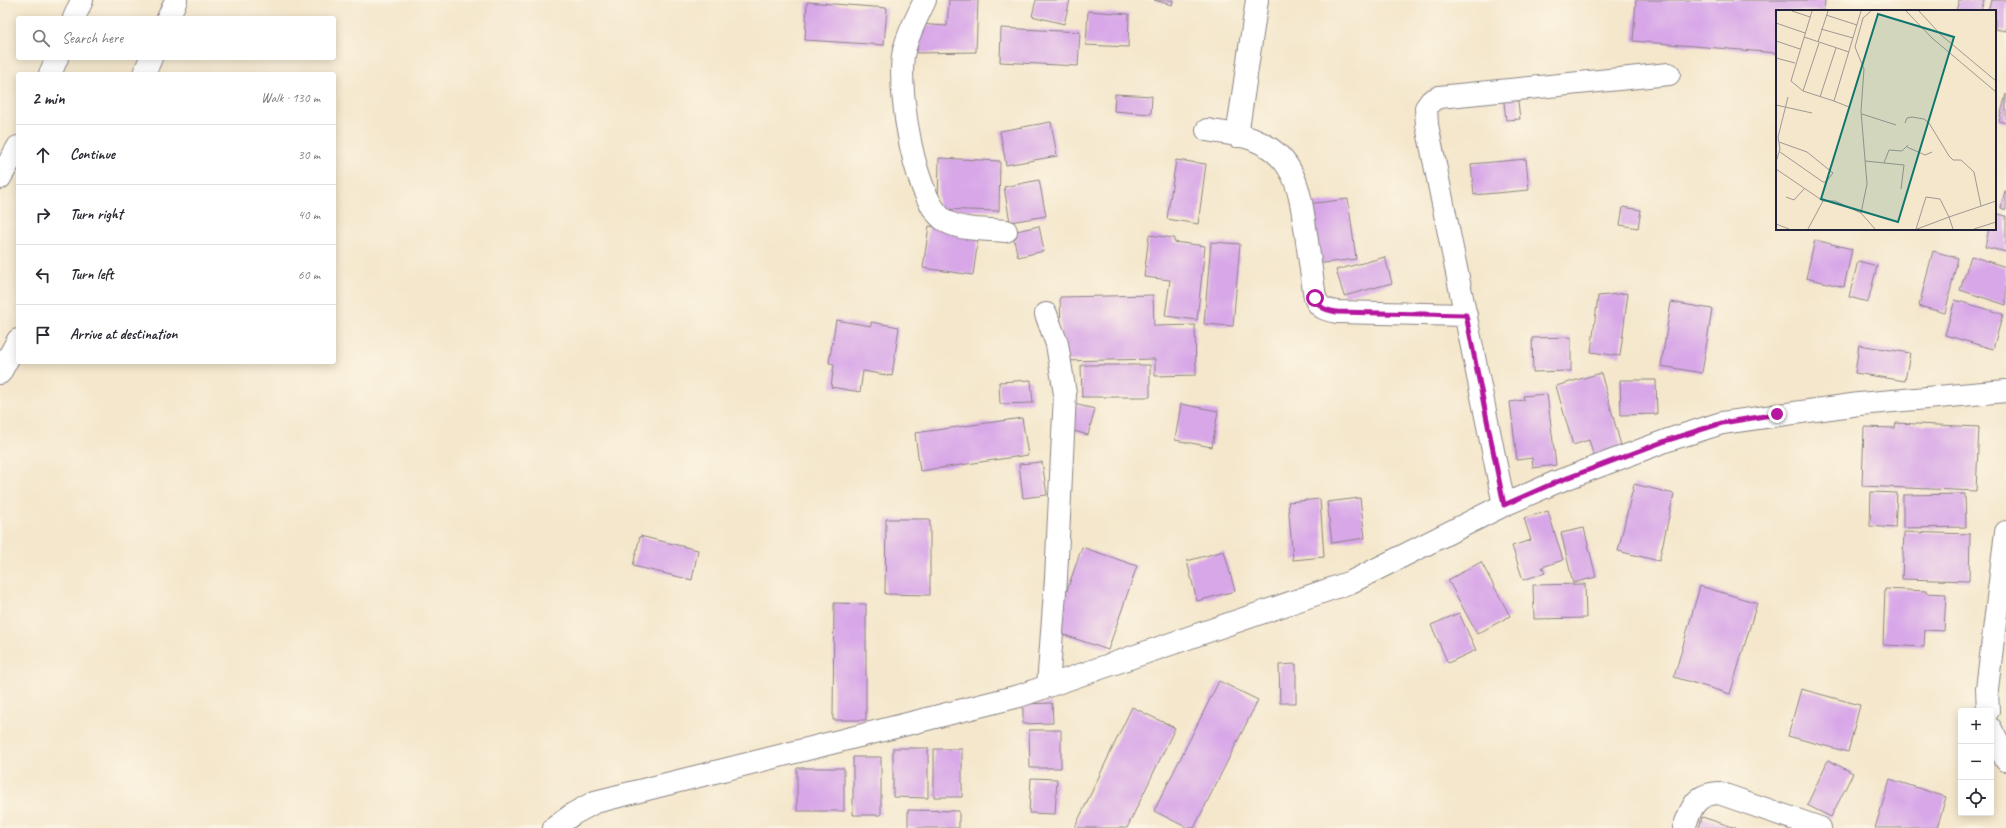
<!DOCTYPE html>
<html lang="en">
<head>
<meta charset="utf-8">
<style>
  :root { --surface:#fff; --page:#f7f7f7; --text:#2b2b33; --muted:#7c7c81; --line:#e1e1e2 }
  body { margin:0; font-family:Caveat,sans-serif; background:var(--page); color:var(--text) }
  .controls { position:absolute; right:12px; bottom:12px; display:grid; overflow:hidden; border-radius:4px; box-shadow:0 2px 10px #0003 }
  .controls button { width:36px; height:36px; display:grid; place-items:center; padding:0; border:0; border-bottom:1px solid var(--line); background:var(--surface); color:var(--text); font:20px sans-serif }
  .stop { position:absolute; width:12px; height:12px; margin:-9px; border:3px solid #b5179e; border-radius:50%; background:#fff }
  .stop.end { background:#b5179e; border-color:#fff; box-shadow:0 1px 4px #0008 }
  .list { margin:0; padding:0; list-style:none }
  h2 { display:flex; justify-content:space-between; align-items:center; height:52px; margin:0; padding:0 16px; font-size:17px }
  h2 small { font-size:13px; font-weight:400; color:var(--muted) }
  .list li { display:grid; grid-template-columns:26px 1fr auto; gap:12px; align-items:center; box-sizing:border-box; height:60px; padding:0 16px; border-top:1px solid var(--line) }
  .list b { display:block; font-size:15px; white-space:nowrap }
  .list em { font-size:13px; font-style:normal; color:var(--muted) }
  .icon { flex:none; width:22px; height:22px; fill:none; stroke:currentColor; stroke-width:2; stroke-linecap:round; stroke-linejoin:round }
  .map { position:relative; flex:none; width:2006px; height:828px; overflow:hidden }
  .search { position:absolute; background:var(--surface); box-shadow:0 2px 10px #0003; left:16px; top:16px; width:320px; height:44px; display:flex; align-items:center; gap:10px; box-sizing:border-box; padding:0 14px; border-radius:4px; color:var(--muted); font-size:15px }
  .panel { position:absolute; background:var(--surface); box-shadow:0 2px 10px #0003; left:16px; top:72px; width:320px; height:292px; border-radius:4px }
  .map>svg:first-child { display:block }
</style>
</head>
<body>
<div class="map">
<svg width="2006" height="828" viewBox="0 0 2006 828">
  <rect width="100%" height="100%" fill="#fcf5e5"/>
  <filter id="ink" filterUnits="userSpaceOnUse"><feTurbulence type="fractalNoise" baseFrequency=".025" numOctaves="2"/><feDisplacementMap in="SourceGraphic" scale="8" xChannelSelector="R" yChannelSelector="G"/><feConvolveMatrix kernelMatrix="1 2 1 2 8 2 1 2 1" color-interpolation-filters="sRGB"/></filter>
  <filter id="wash" filterUnits="userSpaceOnUse"><feTurbulence type="fractalNoise" baseFrequency=".012" numOctaves="4" result="noise"/><feDisplacementMap in="SourceGraphic" scale="16" xChannelSelector="R" yChannelSelector="G"/><feGaussianBlur stdDeviation="0.9" result="paint"/><feColorMatrix in="noise" values="0 0 0 0 0 0 0 0 0 0 0 0 0 0 0 0 0 1.4 0 .05"/><feComposite in="paint" operator="in"/></filter>
  <g filter="url(#wash)">
    <rect width="100%" height="100%" fill="#f4e7cc"/>
    <g id="blocks">
      <!-- building -->
      <path fill="#d8a7e8" d="M949,0H978L976,52L917,53V24L947,26Z
        M1036,0H1070L1064,24L1032,16Z
        M1154,0H1173L1172,5Z
        M1636,0H1825L1824,11H1777V53L1633,41Z
        M1959,0H1984L1981,11H1956Z
        M1991,0H2006V31L1995,29V11H1988Z
        M807,2L887,8L884,45L805,40Z
        M1088,11L1129,14L1128,47L1086,45Z
        M1001,28L1080,32L1078,66L1000,62Z
        M1517,93L1520,119L1506,120L1503,94Z
        M1115,94L1152,96L1151,114L1114,111Z
        M2006,94V123L1999,121Z
        M1051,122L1057,156L1006,165L1000,131Z
        M939,158L1000,161L999,211L938,209Z
        M1526,159L1529,190L1474,195L1471,164Z
        M1176,160L1206,164L1198,224L1167,219Z
        M1039,180L1046,216L1010,222L1004,187Z
        M2005,191H2006V210L2001,208Z
        M1348,199L1356,259L1316,264L1308,204Z
        M1623,207L1641,210L1638,228L1620,225Z
        M1995,213L2006,216V252L1985,247L1989,229H1995Z
        M929,226L979,233L973,275L923,268Z
        M1039,226L1044,251L1018,257L1012,232Z
        M1149,235L1174,238V242L1205,246L1197,320L1165,316L1170,280L1144,277Z
        M1815,240L1852,249L1844,287L1806,278Z
        M1211,242L1240,244L1233,326L1204,324Z
        M1933,251L1958,258L1945,313L1919,306Z
        M1971,256L2006,267V305L1960,290Z
        M1385,257L1392,283L1344,296L1336,270Z
        M1858,261L1877,266L1868,302L1849,297Z
        M1628,293L1620,356L1591,352L1598,296Z
        M1153,295L1154,326L1195,325L1196,375L1155,376V359L1062,361L1060,297Z
        M1955,300L2003,314L1993,349L1945,335Z
        M1671,302L1712,309L1702,373L1661,366Z
        M836,320L871,326V322L899,327L892,376L863,371L860,392L831,387L834,364L829,363Z
        M1571,337V371L1533,372L1532,338Z
        M1859,345L1910,353L1905,381L1855,373Z
        M1081,365H1150V397H1082Z
        M1601,373L1622,449L1594,457L1589,440L1573,445L1556,386Z
        M1031,380L1033,403L1000,404L999,382Z
        M1620,380H1656L1657,414L1621,415Z
        M1547,394L1556,465L1533,468L1532,458L1517,460L1510,402L1524,400L1523,396Z
        M1074,404L1095,409L1088,435L1067,429Z
        M1181,404L1218,411L1212,447L1175,440Z
        M1022,418L1028,455L920,471L915,433Z
        M1896,423L1979,427L1976,491L1862,486L1864,427L1895,428Z
        M1042,462L1047,495L1023,498L1019,464Z
        M1634,484L1674,494L1659,561L1618,551Z
        M1871,492L1897,493L1895,528L1870,526Z
        M1965,494L1966,527L1903,528V495Z
        M1360,498L1365,538L1332,543L1327,502Z
        M1320,499L1324,557L1293,560L1288,502Z
        M1548,511L1563,560L1542,567L1545,573L1523,580L1512,546L1531,540L1524,518Z
        M886,519H930V595L885,594Z
        M1584,528L1596,577L1573,583L1561,533Z
        M1904,532L1970,534L1969,581L1902,579Z
        M640,536L698,550L692,580L633,566Z
        M1082,547L1137,566L1108,650L1053,631Z
        M1224,551L1235,591L1197,601L1187,561Z
        M1481,562L1510,616L1477,634L1448,580Z
        M1585,584L1586,618L1534,619L1533,585Z
        M1700,586L1757,603L1730,694L1674,677Z
        M1885,589L1926,591V593L1946,594L1944,631L1925,630L1924,647L1883,645Z
        M834,603L866,604V720H833Z
        M1459,613L1476,650L1448,663L1431,625Z
        M1296,664V703H1280L1279,665Z
        M1219,681L1258,700L1194,828H1188L1154,811Z
        M1801,689L1860,705L1848,752L1788,736Z
        M1052,703L1053,723L1023,724V704Z
        M1132,707L1175,728L1127,828H1077L1075,827Z
        M1029,730H1061V768H1030Z
        M893,748H928V798L893,797Z
        M934,749H962V797H934Z
        M853,757H881V815H853Z
        M1828,760L1853,773L1831,817L1807,805Z
        M797,768H844V811H797Z
        M1031,778L1057,779L1055,814L1029,813Z
        M1890,779L1946,797L1937,828H1875Z
        M908,810L959,811V828H908Z
        M1702,817L1736,828H1699Z"/>
    </g>
  </g>
  <g filter="url(#ink)">
    <use href="#blocks" fill-opacity="0" stroke="#8b8484" stroke-width="1"/>
    <g fill="none" stroke-linecap="round" stroke-linejoin="round">
      <!-- minor casing -->
      <g stroke="#8b8484" stroke-width="24">
        <path id="minor" d="M925,0C917,18 906,37 903,56C898,91 914,204 947,222C964,231 987,229 1006,231
          M74,18L82,0
          M168,18L176,0
          M50,74L57,58
          M144,74L151,58
          M1207,130C1221,133 1238,134 1252,139C1297,156 1300,193 1306,234C1309,256 1312,277 1315,298C1320,309 1326,310 1337,312L1466,315
          M1237,136L1257,0
          M0,178L18,147
          M1046,314L1057,344L1065,394L1056,578L1048,686
          M0,373L18,340
          M1504,505L1427,125L1426,108L1431,101L1439,97L1669,74
          M1988,711L1987,689L2006,532
          M1991,729L2006,760
          M554,828L573,814L595,802L1019,696L1351,582L1504,505L1554,483L1668,440L1722,423L1859,404L2006,391
          M1684,828C1691,808 1695,794 1719,793L1820,828"/>
      </g>
      <!-- minor -->
      <use href="#minor" stroke="#fff" stroke-width="22"/>
    </g>
  </g>
  <g fill="none" stroke-linecap="round" stroke-linejoin="round" filter="url(#ink)">
    <!-- route -->
    <path stroke="#b5179e" stroke-width="5" d="M1315,298C1320,309 1326,310 1337,312L1466,315L1504,505L1554,483L1668,440L1722,423L1777,414"/>
  </g>
  <!-- overview -->
  <g transform="translate(1776 10)">
    <rect width="220" height="220" fill="#f4e7cc"/>
    <path fill="none" stroke="#a09892" stroke-width="1" d="M16,1L34,7M36,1L15,71L27,81L58,91L85,1M130,1L156,28L220,82M143,1L165,25L220,71M50,5L81,15M0,13L29,23M45,19L77,28M28,27L73,42M0,31L24,39M42,32L52,1M0,48L19,53M27,81L43,33M44,87L60,38M58,91L73,97M0,95L36,103M86,104L120,115M129,113L131,108L136,107L148,109L153,113L173,146L177,150H185L198,162L205,196M3,132L31,142L57,163L50,172H47L4,142M131,137L149,145L156,142M89,151L128,155L125,179M0,152L4,139L2,127L12,87M108,153L113,140L126,141L132,135M0,159L47,191M10,187L18,190L28,179M47,191H59L85,203L99,219M85,203L91,174L85,101L88,59L79,37L87,8L95,1M0,214L13,219M32,219L47,191M140,219L150,187L164,189L173,207L141,219M177,219L173,207L220,191M198,219L220,212"/>
    <path fill="#0f766e" fill-opacity="0.15" stroke="#0f766e" stroke-width="2" d="M102,4L178,27L122,212L45,189Z"/>
    <rect width="220" height="220" fill="none" stroke="#22223b" stroke-width="2"/>
  </g>
</svg>
<div class="controls">
<button>+</button>
<button>−</button>
<button><svg class="icon" aria-label="locate" viewBox="0 0 24 24"><circle cx="12" cy="12" r="6"/><path d="M12 2v4M12 18v4M2 12h4M18 12h4"/></svg></button>
</div>
<div class="stop" style="left:1315px;top:298px"></div>
<div class="stop end" style="left:1777px;top:414px"></div>
<div class="search"><svg class="icon" aria-label="search" viewBox="0 0 24 24"><circle cx="10" cy="10" r="6"/><path d="M15 15l6 6"/></svg>Search here</div>
<section class="panel">
<h2>2 min<small>Walk · 130 m</small></h2>
<ul class="list">
<li><svg class="icon" aria-label="ahead" viewBox="0 0 24 24"><path d="M12 20V5M6 11l6-6 6 6"/></svg><div><b>Continue</b></div><em>30 m</em></li>
<li><svg class="icon" aria-label="right" viewBox="0 0 24 24"><path d="M7 20v-9h11M14 6l5 5-5 5"/></svg><div><b>Turn right</b></div><em>40 m</em></li>
<li><svg class="icon" aria-label="left" viewBox="0 0 24 24"><path d="M17 20v-9H6M10 6l-5 5 5 5"/></svg><div><b>Turn left</b></div><em>60 m</em></li>
<li><svg class="icon" aria-label="arrive" viewBox="0 0 24 24"><path d="M6 21V4h12l-3 4 3 4H6"/></svg><div><b>Arrive at destination</b></div></li>
</ul>
</section>
</div>
</body>
</html>
